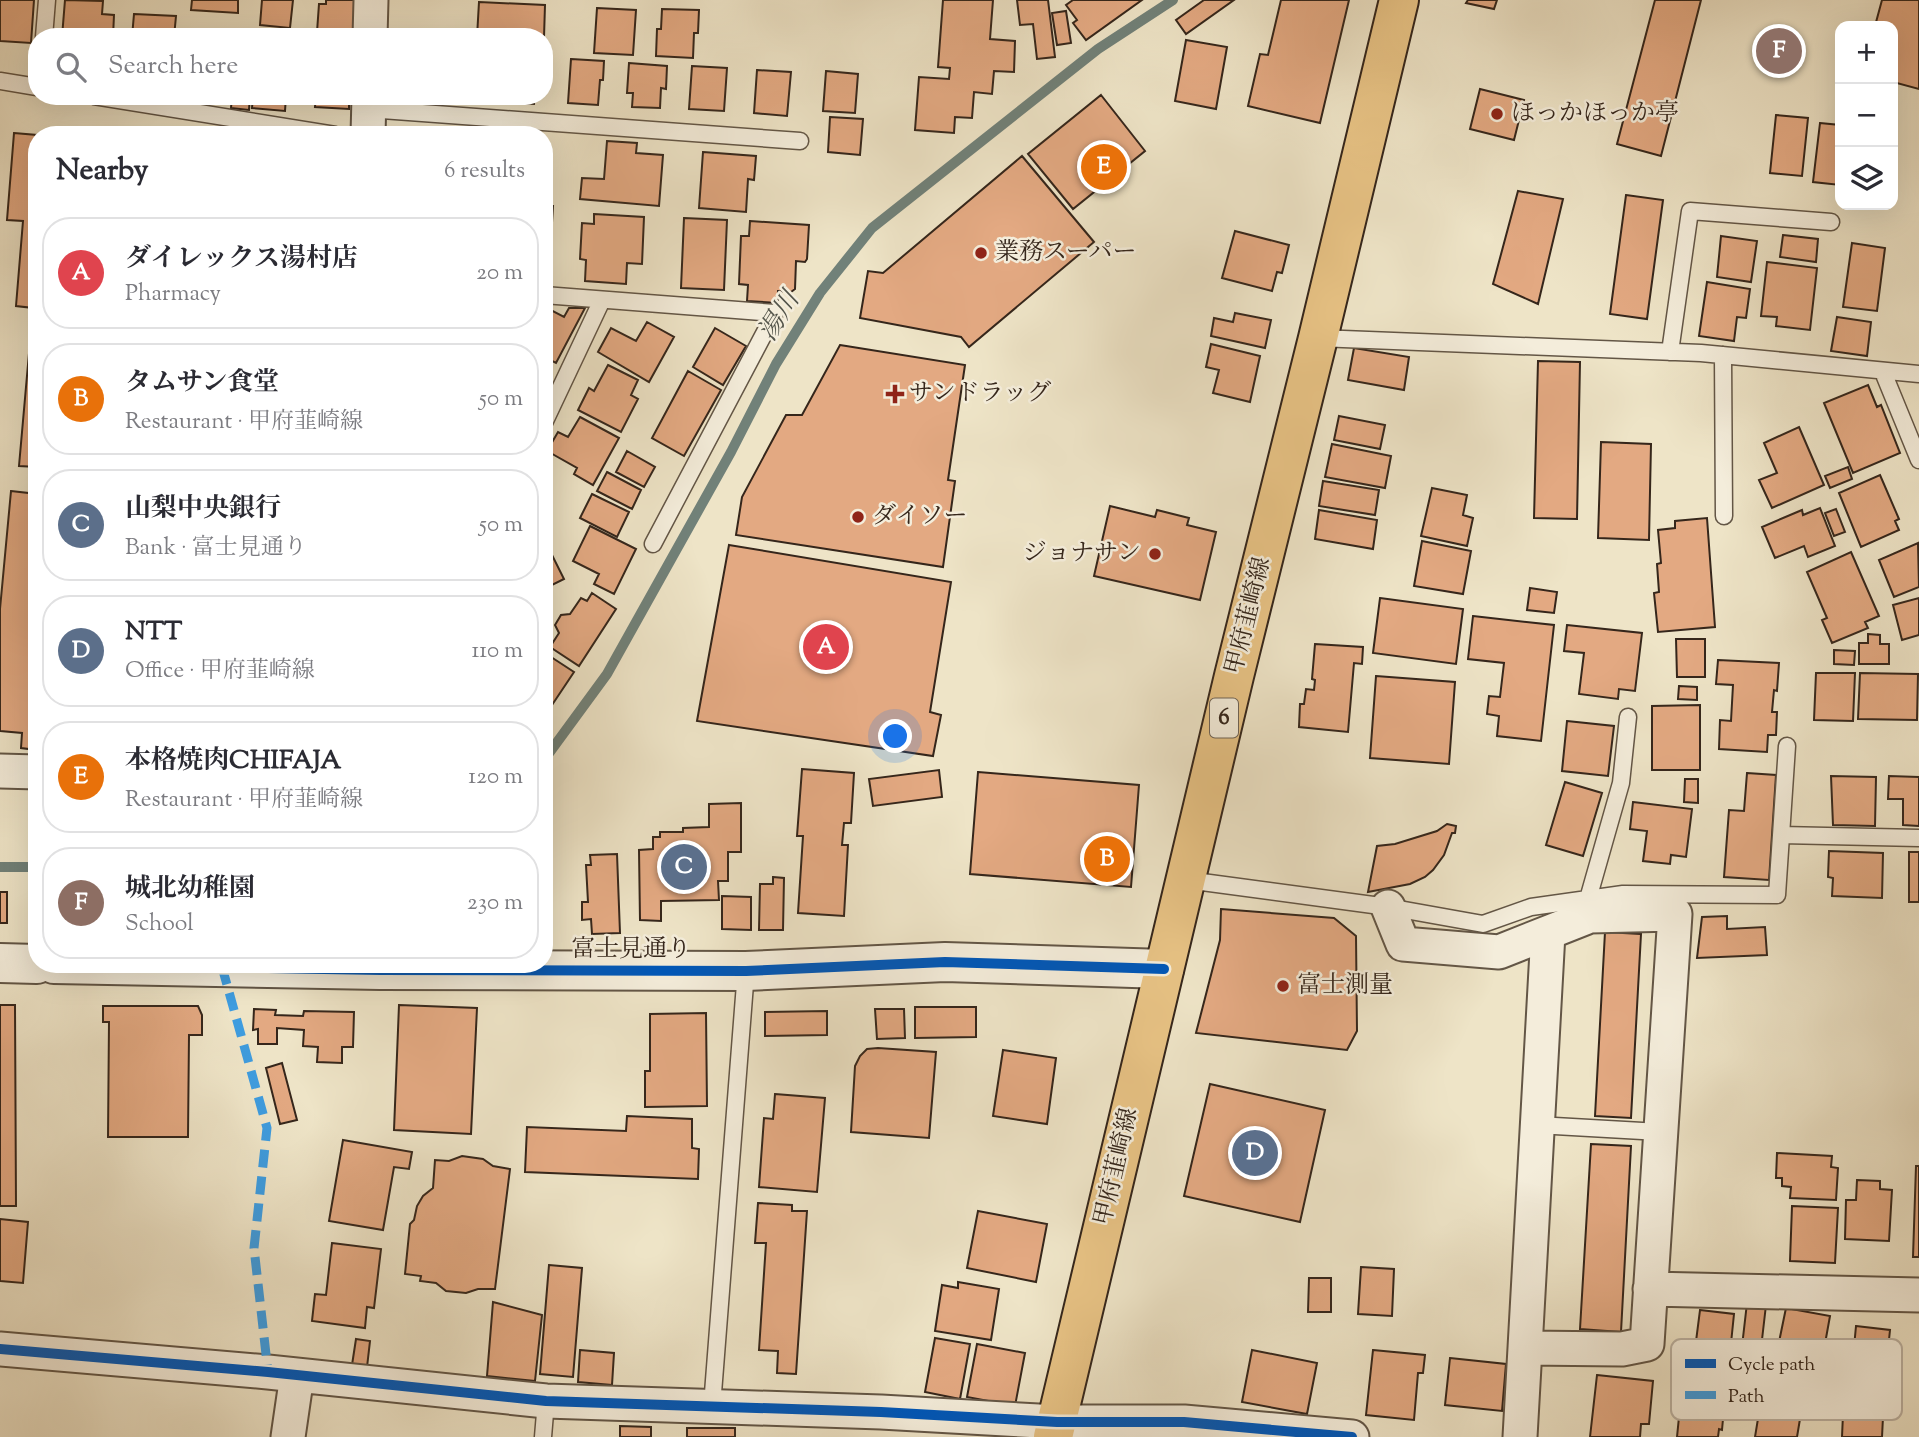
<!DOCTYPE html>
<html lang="en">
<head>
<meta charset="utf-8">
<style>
  :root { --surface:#fff; --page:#f7f7f7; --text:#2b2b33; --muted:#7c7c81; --line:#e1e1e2; --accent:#8f2418 }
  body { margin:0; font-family:"Sorts Mill Goudy","Noto Serif JP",serif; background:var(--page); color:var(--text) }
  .controls { position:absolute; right:21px; top:21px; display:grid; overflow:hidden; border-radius:14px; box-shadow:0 7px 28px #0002 }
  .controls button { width:63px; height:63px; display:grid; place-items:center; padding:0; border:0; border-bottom:2px solid var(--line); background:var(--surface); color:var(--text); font:35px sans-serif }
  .you { position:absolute; left:896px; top:737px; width:24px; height:24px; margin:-18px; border:5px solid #fff; border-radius:50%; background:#1a73e8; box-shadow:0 0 0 10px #1a73e833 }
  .badge { display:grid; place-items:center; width:46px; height:46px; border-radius:50%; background:var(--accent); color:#fff; font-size:23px; font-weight:700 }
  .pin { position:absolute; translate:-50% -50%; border:4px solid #fff; box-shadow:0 2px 7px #0006 }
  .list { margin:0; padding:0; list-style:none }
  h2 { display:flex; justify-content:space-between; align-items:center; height:91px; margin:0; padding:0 28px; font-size:30px }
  h2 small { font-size:23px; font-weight:400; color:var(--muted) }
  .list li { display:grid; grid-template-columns:46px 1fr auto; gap:21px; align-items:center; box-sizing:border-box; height:112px; margin:0 14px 14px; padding:0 14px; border:2px solid var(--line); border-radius:28px }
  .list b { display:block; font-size:26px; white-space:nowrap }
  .list p { margin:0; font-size:23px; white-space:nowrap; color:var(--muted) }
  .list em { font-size:23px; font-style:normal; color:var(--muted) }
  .icon { flex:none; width:38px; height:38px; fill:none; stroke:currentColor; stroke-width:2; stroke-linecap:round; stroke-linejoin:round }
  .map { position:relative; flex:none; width:1919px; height:1437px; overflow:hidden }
  .search { position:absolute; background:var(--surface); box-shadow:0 7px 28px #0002; left:28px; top:28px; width:525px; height:77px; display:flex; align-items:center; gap:18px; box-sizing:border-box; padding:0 24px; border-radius:28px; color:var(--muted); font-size:26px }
  .panel { position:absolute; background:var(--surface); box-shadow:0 7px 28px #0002; left:28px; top:126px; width:525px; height:847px; border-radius:28px }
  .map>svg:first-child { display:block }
</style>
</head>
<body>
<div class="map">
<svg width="1919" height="1437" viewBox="0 0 1919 1437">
  <rect width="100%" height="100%" fill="#eee4c7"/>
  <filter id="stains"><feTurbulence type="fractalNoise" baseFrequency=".00286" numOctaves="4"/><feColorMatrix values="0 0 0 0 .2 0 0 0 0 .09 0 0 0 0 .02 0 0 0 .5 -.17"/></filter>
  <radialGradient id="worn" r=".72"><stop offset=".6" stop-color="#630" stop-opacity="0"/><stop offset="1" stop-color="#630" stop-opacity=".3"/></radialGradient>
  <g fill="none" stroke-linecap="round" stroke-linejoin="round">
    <!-- stream -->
    <path stroke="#718179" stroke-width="10" d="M544,760L607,674L731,452L776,364L820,293L872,228L1098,49L1173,0
      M0,867H37"/>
  </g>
  <!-- building -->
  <path fill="#e3a982" stroke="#35261b" stroke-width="2" d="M0,0H34L31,43L0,41Z
    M65,0L103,1L102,14L114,15L113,37H62Z
    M192,0H238V13L191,10Z
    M262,0H293L290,28L260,25Z
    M326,0H355L353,35L317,32L319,4H326Z
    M943,0H993L990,39L1015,41L1014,72L994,71L992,94L974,92L972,118L955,117L954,133L915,130L919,77L949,79L950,68L938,67Z
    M1017,0H1048L1055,57L1037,59L1033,24L1020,25Z
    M1073,0H1142L1086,40L1073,23L1077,20L1066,5Z
    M1204,0H1234L1186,34L1176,20Z
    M1281,0H1349L1320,123L1248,106L1260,54L1268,55Z
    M1468,0H1497L1494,9L1466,3Z
    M1655,0H1701L1661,156L1617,144Z
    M1882,0H1919V89L1893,82V26H1875Z
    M479,2L545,5L544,37H477Z
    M597,8L636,10L633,55L594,53Z
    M662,9L699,10L698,33H694L693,58L656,56L657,29H661Z
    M1066,11L1071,43L1057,45L1052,13Z
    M134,14L176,16L174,37H132Z
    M1186,40L1227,47L1216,109L1175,101Z
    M571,59L604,61L603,80H600L598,105L568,103Z
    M629,63L667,66L666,89L661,88L660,108L632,107L633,93H627Z
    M692,66L727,68L724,111L689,109Z
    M757,70L791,72L787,116L754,113Z
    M826,71L858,74L855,113L823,111Z
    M1480,89L1524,100L1514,140L1470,129Z
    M1101,95L1145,151L1073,209L1028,154Z
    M232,96H250L249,110L231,108Z
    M253,96H286L285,111L252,108Z
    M316,96H349V109L315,107Z
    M510,96H535L534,104L510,102Z
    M1776,115L1808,118L1802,176L1770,173Z
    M830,117L863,119L860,155L828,152Z
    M1820,123L1840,125V185L1813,182Z
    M14,133L37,135V467L19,466L33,308L16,306L23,221L7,220Z
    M607,141L637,143L636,153L663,155L659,206L580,199L582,178L604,179Z
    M703,152L756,156L754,180L748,179L746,212L699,208Z
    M1022,156L1094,242L969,347L961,337L860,318L868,271L883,273Z
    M1518,191L1563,199L1538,304L1493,284Z
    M1626,195L1663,200L1647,319L1610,314Z
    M544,206H553L550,255H544Z
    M594,214L644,217L642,264L627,263L626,284L585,281L586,260L580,259L582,223L594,224Z
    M684,218L727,220L724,290L681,288Z
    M750,221L809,225L807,259L805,262L796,261L795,289L791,292L778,291V303L747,301L748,285L739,284L741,236H749Z
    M1235,231L1289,245L1282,273L1277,272L1272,291L1222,278Z
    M1783,235L1818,239L1816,262L1780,257Z
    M1721,236L1757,241L1751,282L1717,277Z
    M1852,243L1885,248L1877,311L1843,307Z
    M1767,262L1817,268L1810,330L1776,326L1777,317L1761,316Z
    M1707,282L1750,289L1746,318L1737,317L1734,341L1699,336Z
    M569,308H585L556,363L544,357V318L549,309L564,317Z
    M1235,313L1271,320L1265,348L1211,336L1214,318L1233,322Z
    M1837,317L1871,322L1867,356L1831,351Z
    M647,322L674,337L649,382L598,352L611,328L636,341Z
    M715,328L746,346L723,385L693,367Z
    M1211,344L1260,356L1250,402L1213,393L1219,370L1206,367Z
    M840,345L965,365L948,480L955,481L943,567L736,535L742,497L786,415H802Z
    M1354,348L1409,357L1404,390L1348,380Z
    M1538,361L1580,362L1577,519L1534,518Z
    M608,365L638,380L631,395L638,399L621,432L578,410L589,388L594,391Z
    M688,371L721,390L684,456L652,438Z
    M1868,385L1877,407L1881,405L1900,453L1853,473L1824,403Z
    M1339,416L1385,425L1380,449L1334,440Z
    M580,417L619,438L593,485L574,474L577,468L547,451L558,432L568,437Z
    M1799,427L1824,485L1772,508L1759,480L1777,473L1764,443Z
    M1601,442L1651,444L1649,540L1598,538Z
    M1332,444L1391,456L1385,488L1325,477Z
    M627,451L655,467L644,487L616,472Z
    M1848,467L1852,479L1830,488L1825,476Z
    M607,472L641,490L632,509L597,491Z
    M1880,475L1899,519L1895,521L1899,530L1861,547L1839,493Z
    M1323,481L1379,490L1375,515L1319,506Z
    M1432,488L1467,495L1463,515L1473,518L1467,546L1421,536Z
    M11,491L37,494V750L21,748L22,733L0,731V609Z
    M592,494L629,512L617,537L580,518Z
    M1110,506L1155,517L1157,510L1189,518L1187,525L1216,532L1200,600L1094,576Z
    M1820,508L1835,546L1808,557L1804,546L1775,558L1762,527L1802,510L1803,515Z
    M1836,509L1845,532L1834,536L1825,513Z
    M1319,510L1377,520L1373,549L1315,539Z
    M1707,518L1715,627L1658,632L1654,593L1659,592L1657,564L1661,563L1658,530L1675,528V521Z
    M590,526L636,549L614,594L594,584L599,574L573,561Z
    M544,539L564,579L544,589Z
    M1422,541L1471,551L1463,594L1414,586Z
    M1918,543L1919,587L1894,597L1879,560Z
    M729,545L951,582L930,712L941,715L933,756L697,721Z
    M1851,552L1879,616L1865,622L1868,628L1832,643L1822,620L1827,618L1807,572Z
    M1530,588L1557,592L1554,613L1527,610Z
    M592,593L616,609L579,666L550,647L559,633L555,625L561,615L570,614L581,598L587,601Z
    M1380,598L1463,609L1456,664L1373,653Z
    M1919,598V635L1902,640L1893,605Z
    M1473,616L1554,625L1541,741L1497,736L1499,716L1487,714L1489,696L1500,697L1504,663L1468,659Z
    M1567,625L1642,633L1635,691L1619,689L1618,699L1579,694L1584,653L1564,651Z
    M1868,634L1880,635V644H1889V664H1859V643H1868Z
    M1676,639H1705V677H1677Z
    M1315,644L1363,647L1362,664L1354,663L1348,732L1299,727L1300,704H1304L1306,689L1314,690L1315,680L1312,679Z
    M1834,650L1855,651L1854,665L1834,664Z
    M548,655L574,672L546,714L544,712V660Z
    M1718,660L1779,663L1777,691L1774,690L1772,712H1777L1776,735H1768L1767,752L1719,749L1720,720L1731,721L1733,685L1716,684Z
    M1816,673H1855L1853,721L1814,720Z
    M1860,673L1918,674L1917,720L1858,719Z
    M1376,676L1455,682L1449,764L1370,758Z
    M1679,686L1697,687V700L1678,699Z
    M1700,705V770H1652V706Z
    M1567,721L1614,726L1608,776L1562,771Z
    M802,769L854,773L851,823H844L842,845H848L844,916L798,913L803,836H797Z
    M939,770L942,797L873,806L869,779Z
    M978,772L1139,785L1131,887L970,874Z
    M1747,773L1776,775L1769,880L1724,877L1729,810L1744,811Z
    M1831,776L1876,777L1875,826L1833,825Z
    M1889,776L1919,777V826L1903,825V799H1888Z
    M1685,779H1698V803L1684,802Z
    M1565,782L1602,793L1583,856L1546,845Z
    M1633,802L1692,809L1686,857L1671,855L1670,864L1643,861L1647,831L1630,829Z
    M741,803V852H728V881H718L719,900L661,901V921L640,920L639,850L653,849V837H660V832H683V828L709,827V804Z
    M1447,824L1456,826L1455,833H1452L1444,855L1433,870L1425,877L1410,884L1368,892L1377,846L1395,844L1437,831Z
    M1829,851L1883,853L1882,898L1832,896L1833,878L1828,877Z
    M1909,852H1919V902H1909Z
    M617,854L620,933L592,934L591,919L582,920V902H588L586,865H591L590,855Z
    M773,877L784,878L783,930H759L760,884H773Z
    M0,892H7V923H0Z
    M722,896L751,897V930L722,929Z
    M1221,909L1334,918L1356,936L1357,1031L1347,1050L1196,1033L1220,940Z
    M1727,916V929L1765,927L1767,955L1697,958L1702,917Z
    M1605,932L1641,934L1631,1118L1595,1116Z
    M0,1005H15L16,1206H0Z
    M399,1005L477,1008L471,1134L394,1130Z
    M103,1006H198L202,1015V1035H189L188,1137H108L109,1022H103Z
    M915,1007H976V1037L915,1038Z
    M254,1009L276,1010L275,1015L303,1016L304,1011L354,1012L353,1047H342V1063L317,1062L318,1047L303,1046L304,1030L277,1028V1044H258V1029L253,1030Z
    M875,1009H904L905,1038L877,1039Z
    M827,1011V1035L765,1036V1012Z
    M706,1013L707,1106L645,1107V1071H650V1014Z
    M878,1048L936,1052L929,1138L851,1132L855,1066L860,1056L867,1049Z
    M1003,1050L1056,1058L1047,1124L993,1116Z
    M282,1063L297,1120L280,1124L266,1068Z
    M1210,1084L1325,1110L1300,1222L1184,1196Z
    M775,1094L825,1098L817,1192L759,1187L764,1118L773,1119Z
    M627,1116L692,1119V1148L699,1149L698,1179L525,1172L527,1127L626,1131Z
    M343,1140L412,1152L409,1169L394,1167L383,1230L329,1221Z
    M1591,1144L1631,1146L1621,1332L1580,1329Z
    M1777,1153L1832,1156L1831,1167L1838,1168L1836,1200L1790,1198L1791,1187L1782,1186V1178H1776Z
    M462,1156L483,1159L493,1166L510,1169L495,1289H478L466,1293L446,1291L436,1283L420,1281L421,1276L405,1274L410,1224L414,1220L417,1206L423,1196L433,1188L435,1160L449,1161Z
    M1916,1166H1919V1257H1913Z
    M1857,1180L1880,1181V1189L1892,1190L1889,1241L1845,1239L1846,1200H1856Z
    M758,1203L792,1205V1211H807L796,1374L777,1373L778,1351L759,1350L766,1243H755Z
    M1792,1206L1838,1208L1835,1263L1790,1261Z
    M978,1211L1047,1224L1036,1282L967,1268Z
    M0,1219L28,1222L23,1283L0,1281Z
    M332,1243L381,1249L374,1308L367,1307L365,1328L312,1321L315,1294L326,1295Z
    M549,1265L582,1268L573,1377L540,1374Z
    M1361,1267L1394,1269L1392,1316L1358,1314Z
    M1309,1278H1331V1312H1308Z
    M958,1282L999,1289L991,1340L935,1331L942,1285L958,1288Z
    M493,1302L542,1315L535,1381L487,1376Z
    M1747,1303L1766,1305L1757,1383L1738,1381Z
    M1786,1308L1830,1316L1817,1388L1767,1378L1774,1341L1779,1342Z
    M1700,1310L1734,1314L1730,1353L1695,1349Z
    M1856,1326L1890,1330L1883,1398L1843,1393L1848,1357L1853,1358Z
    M935,1338L970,1344L960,1399L925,1392Z
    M356,1339L370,1341L367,1367L352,1365Z
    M977,1344L1025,1353L1015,1406L967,1397Z
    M580,1350L614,1353L612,1385L578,1382Z
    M1252,1350L1317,1363L1307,1414L1242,1402Z
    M1373,1350L1425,1355L1423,1373H1418L1414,1420L1366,1415Z
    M1676,1355L1730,1360L1727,1388L1721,1387L1720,1396L1725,1397L1722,1430L1719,1429L1718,1437H1677L1683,1377L1674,1376Z
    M1450,1358L1506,1364L1502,1411L1445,1405Z
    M1597,1375L1653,1381L1649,1424H1641L1640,1437H1590Z
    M1763,1388L1804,1395L1797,1437H1755Z
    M1843,1414L1883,1417L1882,1437H1842Z
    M620,1426L651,1427V1437H620Z
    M687,1428H735V1437H687Z"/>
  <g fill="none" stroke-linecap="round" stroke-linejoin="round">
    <!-- service casing -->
    <g stroke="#635646" stroke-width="19">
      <path id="service" d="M44,37L47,0
        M0,81L37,87
        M94,96L335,135
        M368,109L800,141
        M544,295L775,313L653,544
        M1318,338L1701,353L1919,374
        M1670,352L1690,211L1831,222
        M1723,355L1724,516
        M1883,372L1919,460
        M544,423L602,300
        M1781,835L1919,838
        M1187,880L1388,907L1483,924L1531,907L1623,894L1777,895L1787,746
        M1588,899L1621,783L1628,717
        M1537,1125L1660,1132
        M712,1406L746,971
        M543,1437L546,1401"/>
    </g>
    <!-- minor casing -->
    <g stroke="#635646" stroke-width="37">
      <path id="minor" d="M370,37L371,0
        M368,135L369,96
        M0,771L37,772
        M1388,907L1403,944L1499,952L1590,916L1675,914L1647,1344L1622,1349L1525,1348L1520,1437
        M1650,1289L1919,1295
        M1525,1348L1548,933
        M0,1349L268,1372L546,1401L881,1412L1057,1422H1184L1352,1437
        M288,1437L297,1375"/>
    </g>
    <!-- tertiary casing -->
    <g stroke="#635646" stroke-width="42">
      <path id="tertiary" d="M0,963L37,964
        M54,964L380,970L746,971L945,962L1164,969"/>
    </g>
    <!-- primary casing -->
    <g stroke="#35261b" stroke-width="42">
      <path id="primary" d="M1053,1437L1234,676L1318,338L1399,0"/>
    </g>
    <!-- service -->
    <use href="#service" stroke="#f4eddb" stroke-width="16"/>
    <!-- minor -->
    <use href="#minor" stroke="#f4eddb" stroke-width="33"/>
    <!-- tertiary -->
    <use href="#tertiary" stroke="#f4eddb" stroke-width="38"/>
    <!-- primary -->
    <use href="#primary" stroke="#e7c284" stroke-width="38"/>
    <!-- quiet -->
    <path stroke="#3e9cdf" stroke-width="9" stroke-dasharray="18 9" stroke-linecap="butt" d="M222,967L267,1128L254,1248L268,1372"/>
    <!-- cycleway casing -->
    <g stroke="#f4eddb" stroke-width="15">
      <path id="cycleway" d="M54,964L380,970L746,971L945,962L1164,969
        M0,1349L268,1372L546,1401L881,1412L1057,1422H1184L1352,1437"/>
    </g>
    <!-- cycleway -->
    <use href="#cycleway" stroke="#0057b8" stroke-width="10"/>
  </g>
  <!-- markers -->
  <g fill="#8f2418" stroke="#f4eddb" stroke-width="2.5">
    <circle cx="1497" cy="114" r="7"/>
    <circle cx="981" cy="253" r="7"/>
    <path d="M891.5 383.5h7v7h7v7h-7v7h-7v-7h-7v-7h7z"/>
    <circle cx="858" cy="517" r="7"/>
    <circle cx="1155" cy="554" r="7"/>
    <circle cx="1283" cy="986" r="7"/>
  </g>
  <g text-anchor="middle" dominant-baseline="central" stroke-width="5" stroke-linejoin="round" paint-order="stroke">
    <!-- shield labels -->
    <rect fill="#f4eddb" stroke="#6e6255" stroke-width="2" x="1210" y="698.5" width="28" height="39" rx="5"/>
    <g font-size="23" font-weight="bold" fill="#35261b">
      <text x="1224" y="718">6</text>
    </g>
    <!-- poi labels -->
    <g font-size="24" fill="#35261b" stroke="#f4eddb" text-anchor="start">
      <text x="1511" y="114">ほっかほっか亭</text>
      <text x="995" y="253">業務スーパー</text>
      <text x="909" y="394">サンドラッグ</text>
      <text x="872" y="517">ダイソー</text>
      <text x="1141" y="554" text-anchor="end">ジョナサン</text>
      <text x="1297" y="986">富士測量</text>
    </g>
    <!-- street labels -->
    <g font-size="24" fill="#35261b" stroke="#f4eddb">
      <text transform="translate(1249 616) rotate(-76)">甲府韮崎線</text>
      <text x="631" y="950">富士見通り</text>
      <text transform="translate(1117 1167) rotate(-77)">甲府韮崎線</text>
    </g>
    <!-- water labels -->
    <g font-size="26" font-style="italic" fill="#53544a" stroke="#f4eddb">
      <text transform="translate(780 317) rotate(-58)">湯川</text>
    </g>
  </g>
  <!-- legend -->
  <rect x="1671" y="1339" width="231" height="81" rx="10" fill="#f4eddb" stroke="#bbb1a1" stroke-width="2"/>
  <rect x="1685" y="1359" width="31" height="9" fill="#0057b8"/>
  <rect x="1685" y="1391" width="31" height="8" fill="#3e9cdf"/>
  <g font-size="19" fill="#35261b">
    <text x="1728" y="1370">Cycle path</text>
    <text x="1728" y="1402">Path</text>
  </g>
  <rect width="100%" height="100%" filter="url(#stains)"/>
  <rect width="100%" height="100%" fill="url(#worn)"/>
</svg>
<div class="controls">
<button>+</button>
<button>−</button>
<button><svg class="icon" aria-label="layers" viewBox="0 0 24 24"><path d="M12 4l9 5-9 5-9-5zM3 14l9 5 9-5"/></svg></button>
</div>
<div class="you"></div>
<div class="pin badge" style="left:826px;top:647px;background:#e0444e">A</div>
<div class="pin badge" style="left:1107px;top:859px;background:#e8710a">B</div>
<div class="pin badge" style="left:684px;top:867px;background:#5c6f8a">C</div>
<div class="pin badge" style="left:1255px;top:1153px;background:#5c6f8a">D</div>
<div class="pin badge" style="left:1104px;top:167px;background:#e8710a">E</div>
<div class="pin badge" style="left:1779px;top:51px;background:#8d6e63">F</div>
<div class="search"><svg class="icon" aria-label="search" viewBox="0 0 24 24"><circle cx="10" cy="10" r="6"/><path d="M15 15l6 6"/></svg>Search here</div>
<section class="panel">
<h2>Nearby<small>6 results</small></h2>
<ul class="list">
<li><span class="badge" style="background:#e0444e">A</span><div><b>ダイレックス湯村店</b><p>Pharmacy</p></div><em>20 m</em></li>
<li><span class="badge" style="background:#e8710a">B</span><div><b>タムサン食堂</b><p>Restaurant · 甲府韮崎線</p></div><em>50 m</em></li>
<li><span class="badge" style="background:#5c6f8a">C</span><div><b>山梨中央銀行</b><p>Bank · 富士見通り</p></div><em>50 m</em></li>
<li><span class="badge" style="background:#5c6f8a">D</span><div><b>NTT</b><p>Office · 甲府韮崎線</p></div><em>110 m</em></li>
<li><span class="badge" style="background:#e8710a">E</span><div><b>本格焼肉CHIFAJA</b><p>Restaurant · 甲府韮崎線</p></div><em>120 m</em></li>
<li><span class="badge" style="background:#8d6e63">F</span><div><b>城北幼稚園</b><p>School</p></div><em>230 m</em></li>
</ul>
</section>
</div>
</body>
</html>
